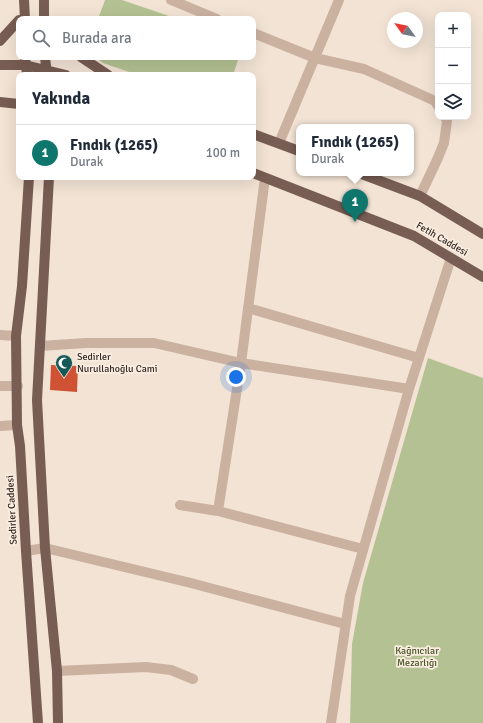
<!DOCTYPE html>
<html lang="tr">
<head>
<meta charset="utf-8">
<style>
  :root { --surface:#fff; --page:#f6f6f7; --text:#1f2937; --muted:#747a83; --line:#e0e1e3; --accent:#0f766e }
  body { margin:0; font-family:Signika,sans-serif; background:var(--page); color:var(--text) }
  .controls { position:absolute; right:12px; top:12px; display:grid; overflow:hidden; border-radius:8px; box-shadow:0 4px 16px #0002 }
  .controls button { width:36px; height:36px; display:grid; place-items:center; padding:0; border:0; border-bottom:1px solid var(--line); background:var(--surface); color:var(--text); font:20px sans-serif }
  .compass { position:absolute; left:387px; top:12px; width:36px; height:36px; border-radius:50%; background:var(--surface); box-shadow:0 4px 16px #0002; rotate:303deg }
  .you { position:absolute; left:236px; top:377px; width:14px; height:14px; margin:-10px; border:3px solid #fff; border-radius:50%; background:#1a73e8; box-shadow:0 0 0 6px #1a73e833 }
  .badge { display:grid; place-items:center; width:26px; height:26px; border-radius:50%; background:var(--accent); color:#fff; font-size:13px; font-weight:700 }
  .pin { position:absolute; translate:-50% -33px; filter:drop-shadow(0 1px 2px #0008) }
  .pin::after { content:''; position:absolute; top:21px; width:14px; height:12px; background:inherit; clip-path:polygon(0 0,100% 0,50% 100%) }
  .popup { position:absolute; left:296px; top:124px; width:118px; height:52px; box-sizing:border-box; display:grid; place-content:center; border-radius:8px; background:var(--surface); filter:drop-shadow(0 1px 3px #0005); font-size:13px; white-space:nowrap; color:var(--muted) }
  .popup b { font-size:15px; color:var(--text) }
  .popup::after { content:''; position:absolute; left:50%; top:100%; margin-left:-8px; border:8px solid transparent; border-top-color:var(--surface) }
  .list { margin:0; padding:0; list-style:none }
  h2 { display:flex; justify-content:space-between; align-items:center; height:52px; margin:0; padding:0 16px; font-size:17px }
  h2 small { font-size:13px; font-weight:400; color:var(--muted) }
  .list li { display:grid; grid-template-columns:26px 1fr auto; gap:12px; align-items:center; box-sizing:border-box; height:56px; padding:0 16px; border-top:1px solid var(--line) }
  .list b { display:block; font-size:15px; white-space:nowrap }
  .list p { margin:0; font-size:13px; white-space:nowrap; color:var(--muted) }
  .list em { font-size:13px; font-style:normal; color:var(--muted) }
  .icon { flex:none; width:22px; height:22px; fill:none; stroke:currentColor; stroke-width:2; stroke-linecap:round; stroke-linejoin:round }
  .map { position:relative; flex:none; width:483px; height:723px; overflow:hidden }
  .search { position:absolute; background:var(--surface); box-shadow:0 4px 16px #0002; left:16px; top:16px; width:240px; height:44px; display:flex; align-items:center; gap:10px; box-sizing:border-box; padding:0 14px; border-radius:8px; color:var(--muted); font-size:15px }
  .panel { position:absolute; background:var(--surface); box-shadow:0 4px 16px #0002; left:16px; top:72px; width:240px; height:108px; border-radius:8px }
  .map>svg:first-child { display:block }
</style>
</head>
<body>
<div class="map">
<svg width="483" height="723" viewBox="0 0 483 723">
  <rect width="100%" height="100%" fill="#f2e3d4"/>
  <!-- green -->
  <path fill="#b4c293" d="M105,0H122L178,19H98Z
    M95,57H239L233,75H138L103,63Z
    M428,358L483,378V723H350L352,644L363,583Z"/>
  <!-- building -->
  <path fill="#d05234" d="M51,365L78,366L77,392L50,390Z"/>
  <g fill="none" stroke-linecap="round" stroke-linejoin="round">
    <!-- minor -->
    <path stroke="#cbb1a0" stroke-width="10" d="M171,0L217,19
      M253,33L315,58L364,69L435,101L438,106
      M279,143L339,0
      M420,196L437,160L444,143L447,121L445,117
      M248,308L419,358
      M0,335L16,336
      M40,346L86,343H154L241,363L409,389
      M0,386H18
      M0,426L17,425
      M180,505L218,511L363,549
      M218,511L241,363L265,178
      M26,551L45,548L191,583L345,624
      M57,671L146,667L171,670L193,679
      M331,723L350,596L409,389L451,258"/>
    <!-- major -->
    <path stroke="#775d53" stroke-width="10" d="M24,0L25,19
      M44,19V0
      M0,41L19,20
      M25,57L27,75
      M45,57L47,75
      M81,57L108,75
      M0,65H25L66,75
      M0,102L19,104
      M253,134L299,151
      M253,173L414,236L483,277
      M359,173L420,196L483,234
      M29,177L22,286L16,336L17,425L20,446L26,551L38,723
      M49,177L37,400L45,548L57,671L58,723"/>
  </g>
  <!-- icons -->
  <defs>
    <g id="mosque-pin" transform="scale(0.9)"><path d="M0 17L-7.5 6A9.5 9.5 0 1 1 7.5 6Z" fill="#165758" stroke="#faede0"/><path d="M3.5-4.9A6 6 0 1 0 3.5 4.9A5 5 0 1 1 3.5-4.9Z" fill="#fff"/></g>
  </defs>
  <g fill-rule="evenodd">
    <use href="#mosque-pin" x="64" y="363"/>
  </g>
  <g text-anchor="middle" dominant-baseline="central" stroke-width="3.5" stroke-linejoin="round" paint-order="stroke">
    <!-- street labels -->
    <g font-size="10" fill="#342824" stroke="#faede0">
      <text transform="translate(442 239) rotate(30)">Fetih Caddesi</text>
      <text transform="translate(12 510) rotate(-93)">Sedirler Caddesi</text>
    </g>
    <!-- poi labels -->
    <g font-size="10" fill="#342824" stroke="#faede0" text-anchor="start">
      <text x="77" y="357">Sedirler<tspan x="77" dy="12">Nurullahoğlu Cami</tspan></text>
    </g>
    <!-- park labels -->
    <g font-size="10" fill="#455426" stroke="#faede0">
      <text x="417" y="651">Kağnıcılar<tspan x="417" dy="12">Mezarlığı</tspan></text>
    </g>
  </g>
</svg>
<div class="controls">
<button>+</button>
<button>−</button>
<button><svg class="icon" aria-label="layers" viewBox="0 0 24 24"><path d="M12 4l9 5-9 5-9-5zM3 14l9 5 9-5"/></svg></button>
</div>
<svg class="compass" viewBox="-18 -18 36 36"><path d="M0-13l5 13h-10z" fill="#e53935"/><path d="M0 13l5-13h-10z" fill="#747a83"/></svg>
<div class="you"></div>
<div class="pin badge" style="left:355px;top:222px">1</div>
<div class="popup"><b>Fındık (1265)</b>Durak</div>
<div class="search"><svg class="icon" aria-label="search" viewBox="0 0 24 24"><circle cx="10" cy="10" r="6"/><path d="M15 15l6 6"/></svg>Burada ara</div>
<section class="panel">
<h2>Yakında<small></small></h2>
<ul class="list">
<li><span class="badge">1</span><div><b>Fındık (1265)</b><p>Durak</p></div><em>100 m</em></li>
</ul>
</section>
</div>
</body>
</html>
